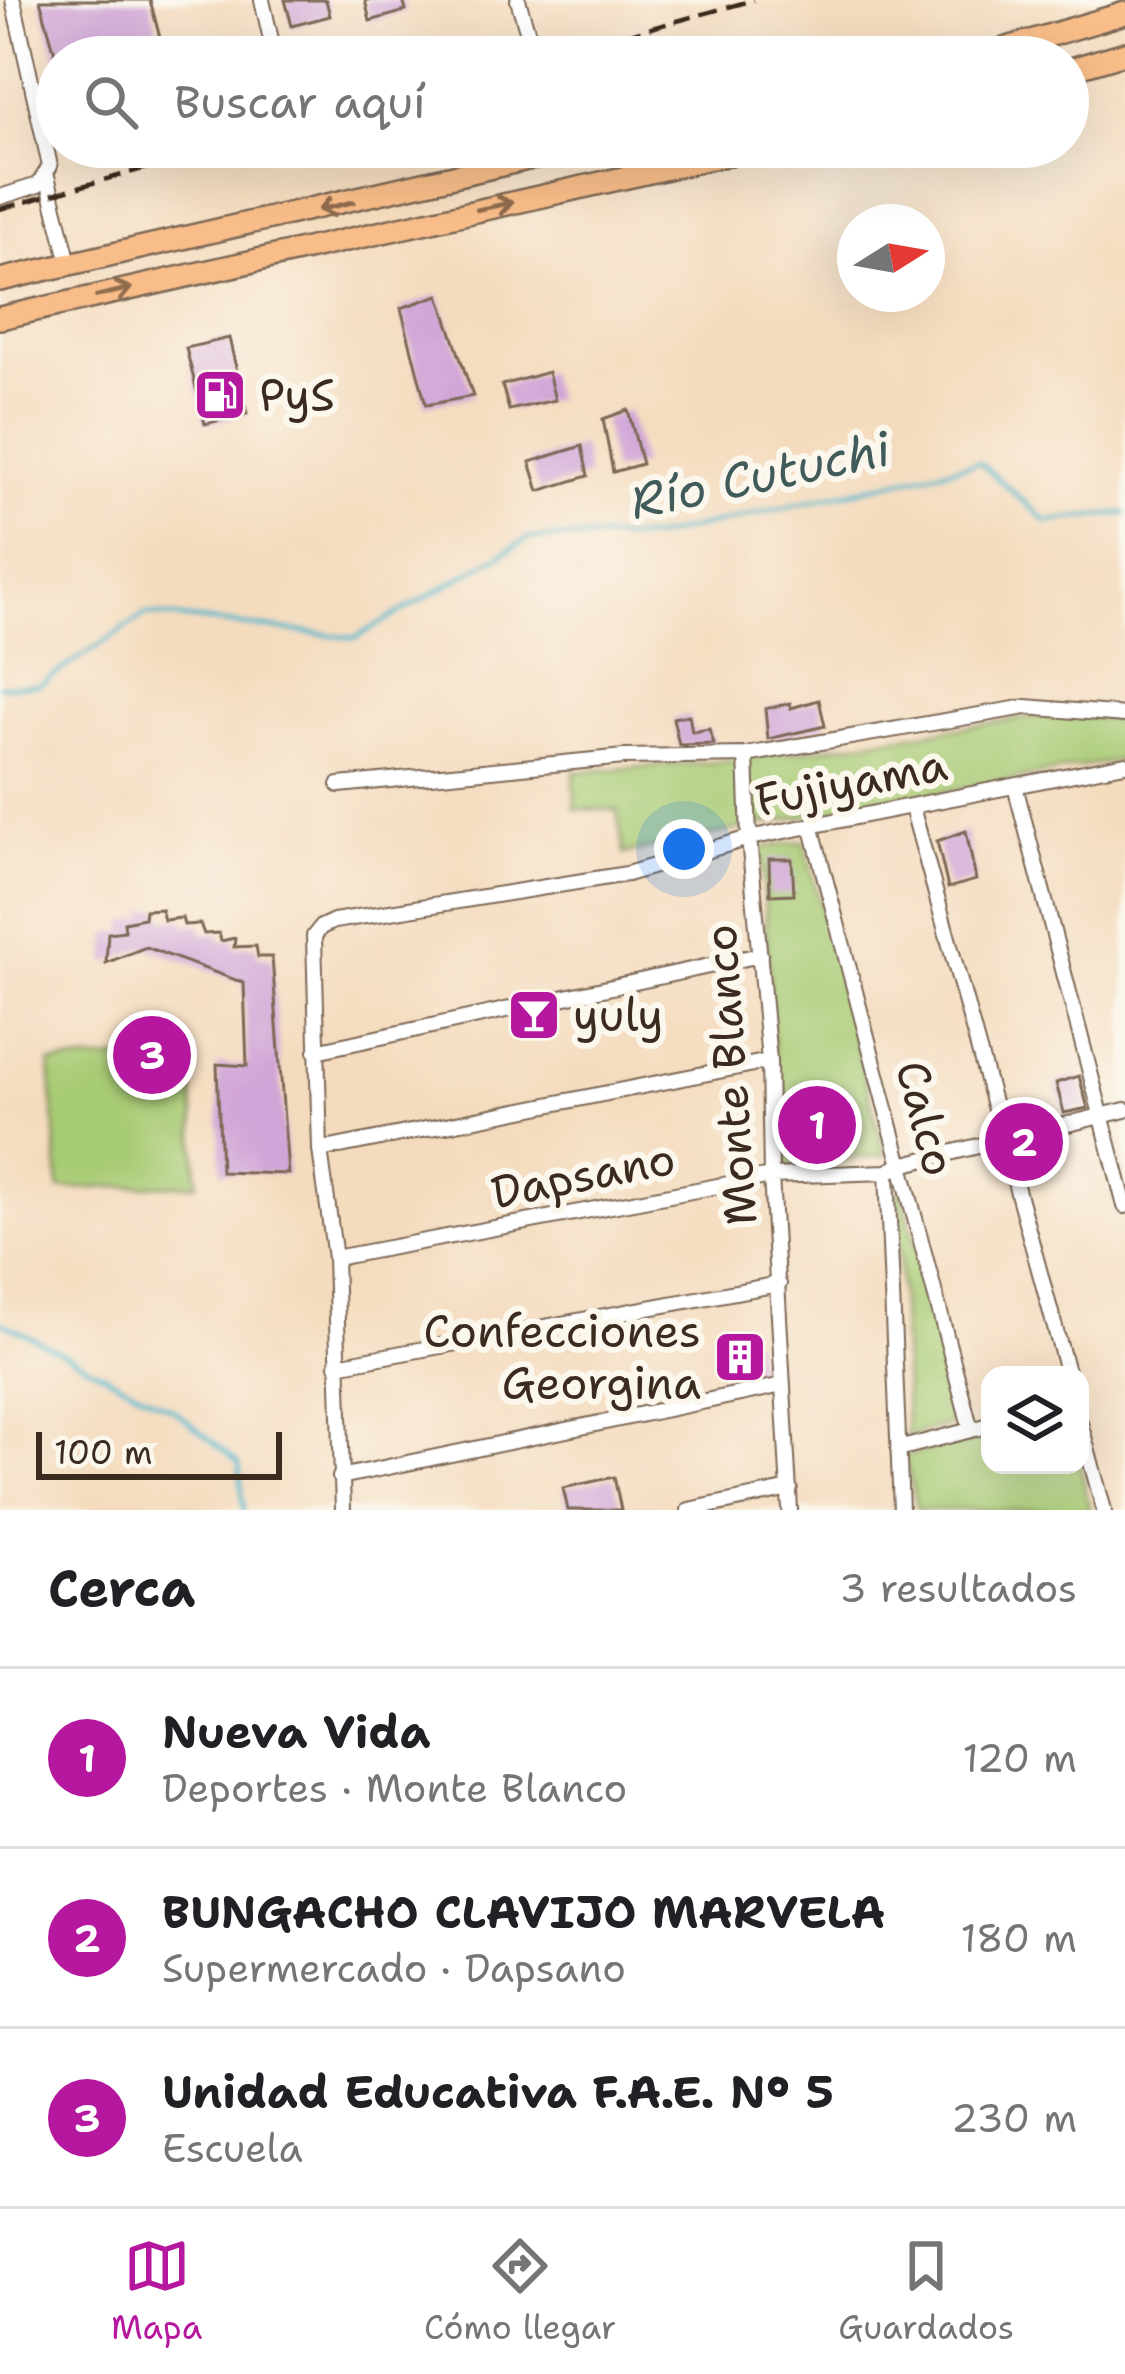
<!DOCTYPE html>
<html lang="es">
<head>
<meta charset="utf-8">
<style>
  :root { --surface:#fff; --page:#f6f6f6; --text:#202124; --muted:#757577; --line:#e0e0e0; --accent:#b5179e }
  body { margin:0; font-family:"Shantell Sans",sans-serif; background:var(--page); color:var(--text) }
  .controls { position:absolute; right:36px; bottom:36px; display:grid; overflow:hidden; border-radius:24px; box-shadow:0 12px 48px #0002 }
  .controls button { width:108px; height:108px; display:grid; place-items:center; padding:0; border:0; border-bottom:3px solid var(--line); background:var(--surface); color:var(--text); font:60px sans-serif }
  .compass { position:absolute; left:837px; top:204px; width:108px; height:108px; border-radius:50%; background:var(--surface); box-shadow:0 12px 48px #0002; rotate:79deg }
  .scale { position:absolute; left:36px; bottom:30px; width:246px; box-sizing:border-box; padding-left:12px; border:6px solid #3b2a1e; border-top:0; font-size:33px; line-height:42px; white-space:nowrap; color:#3b2a1e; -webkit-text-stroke:9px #fbf7ec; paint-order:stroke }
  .you { position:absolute; left:684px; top:849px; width:42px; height:42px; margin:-30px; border:9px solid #fff; border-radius:50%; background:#1a73e8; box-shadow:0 0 0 18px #1a73e833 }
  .badge { display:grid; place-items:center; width:78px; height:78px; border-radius:50%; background:var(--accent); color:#fff; font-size:39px; font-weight:700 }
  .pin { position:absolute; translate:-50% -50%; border:6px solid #fff; box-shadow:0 3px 12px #0006 }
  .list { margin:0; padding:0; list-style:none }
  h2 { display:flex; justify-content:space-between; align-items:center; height:156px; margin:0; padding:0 48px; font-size:51px }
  h2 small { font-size:39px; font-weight:400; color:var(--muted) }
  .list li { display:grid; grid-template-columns:78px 1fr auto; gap:36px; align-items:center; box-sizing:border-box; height:180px; padding:0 48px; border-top:3px solid var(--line) }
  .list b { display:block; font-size:45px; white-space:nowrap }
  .list p { margin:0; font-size:39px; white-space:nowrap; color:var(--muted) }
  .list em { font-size:39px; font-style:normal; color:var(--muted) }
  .icon { flex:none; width:66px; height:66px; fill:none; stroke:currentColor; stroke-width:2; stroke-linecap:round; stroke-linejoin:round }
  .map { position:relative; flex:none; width:1125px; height:1510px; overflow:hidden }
  .search { position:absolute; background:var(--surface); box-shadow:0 12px 48px #0002; left:36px; right:36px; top:36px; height:132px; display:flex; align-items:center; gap:30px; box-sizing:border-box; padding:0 42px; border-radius:66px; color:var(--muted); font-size:45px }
  .sheet { height:696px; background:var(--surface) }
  nav { display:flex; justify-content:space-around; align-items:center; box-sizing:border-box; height:168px; border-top:3px solid var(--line); background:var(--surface); font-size:33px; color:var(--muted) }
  nav a { display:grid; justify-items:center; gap:6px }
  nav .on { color:var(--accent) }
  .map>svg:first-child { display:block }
</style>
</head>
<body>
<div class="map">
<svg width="1125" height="1510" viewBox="0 0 1125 1510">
  <rect width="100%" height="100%" fill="#fbf7ec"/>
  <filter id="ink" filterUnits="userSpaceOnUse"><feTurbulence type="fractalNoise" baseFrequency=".00833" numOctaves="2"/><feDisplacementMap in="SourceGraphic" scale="24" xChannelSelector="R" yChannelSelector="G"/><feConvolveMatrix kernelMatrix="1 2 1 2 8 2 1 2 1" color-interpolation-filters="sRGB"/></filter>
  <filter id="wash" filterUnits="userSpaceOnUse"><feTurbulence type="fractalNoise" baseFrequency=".004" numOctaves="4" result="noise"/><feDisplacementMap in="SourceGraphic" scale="48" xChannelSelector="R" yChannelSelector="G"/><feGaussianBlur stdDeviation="2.7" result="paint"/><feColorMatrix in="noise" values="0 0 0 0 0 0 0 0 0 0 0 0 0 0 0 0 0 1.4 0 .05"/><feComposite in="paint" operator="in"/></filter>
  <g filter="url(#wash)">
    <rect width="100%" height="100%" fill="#f4dbbe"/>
    <!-- green -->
    <path fill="#a8cb74" stroke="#727a49" stroke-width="3" d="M1053,714L1125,721V759L758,825L624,854L617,810L575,809L574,772L732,761Z
      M804,841L885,1155L781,1167L761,848Z
      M192,1055L197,1184L59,1189L50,1063Z
      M902,1191L960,1422L907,1437L896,1192Z
      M990,1436V1465H1080L1090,1510H917L905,1456Z"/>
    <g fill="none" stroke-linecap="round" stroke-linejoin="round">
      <!-- stream -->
      <path stroke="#4db5cb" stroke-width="4.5" d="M0,686L39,685L146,614L355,638L530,538H652L979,462L1046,521L1125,513
        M0,1321L174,1410L239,1463L244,1510"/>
    </g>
    <g id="blocks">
      <!-- building -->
      <path fill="#d0a5d7" d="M40,0H150L165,57H56Z
        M285,0H326L330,16L292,26Z
        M365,0H403L406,11L370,21Z
        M439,295L473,396L426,405L401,308Z
        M229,338L247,414L205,424L186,348Z
        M548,372L555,400L509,410L502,385Z
        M628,410L642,464L613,472L603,419Z
        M582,446L588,476L539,491L530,462Z
        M819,700L825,726L768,739L765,709L790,703L791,708Z
        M689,715L692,732L709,729L714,744L679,745L673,718Z
        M966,831L976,880L948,888L937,841Z
        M769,859H792L794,894L770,895Z
        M161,909L164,920L182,918L184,925L200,924L204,934L219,933L221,941L235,938L234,947L256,946L258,957H272L288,1174L221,1172L217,1064L247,1066L244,983L146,947L106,963L108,933L125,931L124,922L144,918L145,910Z
        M1079,1076L1088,1108L1064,1113L1056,1083Z
        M754,1339L758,1367L728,1376L722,1346Z
        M614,1477L621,1510H568L563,1488Z"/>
    </g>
  </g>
  <g filter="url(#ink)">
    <use href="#blocks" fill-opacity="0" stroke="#7c6856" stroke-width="3"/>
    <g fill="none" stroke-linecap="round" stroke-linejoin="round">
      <!-- minor casing -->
      <g stroke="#7c6856" stroke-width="18">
        <path id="minor" d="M262,0L275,57
          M518,0L535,57
          M47,176L69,263
          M0,197L38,185L50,166L13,0
          M746,755L1026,707L1125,715
          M339,785L624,757L746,755L749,838L769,1061L771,1176L790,1510
          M1015,786L1125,1206
          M912,807L1068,1375
          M811,825L971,1430
          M316,1051L760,955
          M320,1150L769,1061
          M887,1172L901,1510
          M335,1258L771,1176L887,1172L901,1165L1125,1110
          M337,1365L779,1284
          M1080,1422L1104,1510
          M898,1449L990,1425
          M340,1477L783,1385
          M343,1510L335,1258L320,1150L314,936L321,927L334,921L627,874L749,838L1125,764
          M689,1510L790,1489"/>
      </g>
      <!-- primary casing -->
      <g stroke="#7c6856" stroke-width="26">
        <path id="primary" d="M977,57L1125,13
          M1068,70L1125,53
          M0,280L580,147
          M0,318L761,147"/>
      </g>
      <!-- minor -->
      <use href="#minor" stroke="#fff" stroke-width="14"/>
      <!-- primary -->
      <use href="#primary" stroke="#f8bd89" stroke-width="21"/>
      <!-- rail -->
      <path stroke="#3b2a1e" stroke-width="4.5" stroke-dasharray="18 9" stroke-linecap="butt" d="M545,57L754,0
        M0,209L222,147"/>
    </g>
    <!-- one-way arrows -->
    <defs><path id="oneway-shaft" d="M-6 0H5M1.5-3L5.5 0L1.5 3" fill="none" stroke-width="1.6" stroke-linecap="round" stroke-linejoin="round" transform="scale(3)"/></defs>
    <g stroke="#906c4e">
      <use href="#oneway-shaft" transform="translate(336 206) rotate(167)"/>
      <use href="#oneway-shaft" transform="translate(495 206) rotate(-12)"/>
      <use href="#oneway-shaft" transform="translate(114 292) rotate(-13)"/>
    </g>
  </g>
  <!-- icons -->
  <defs>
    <g id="fuel-square" transform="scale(2.7)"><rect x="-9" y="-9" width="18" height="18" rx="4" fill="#b5179e" stroke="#fbf7ec"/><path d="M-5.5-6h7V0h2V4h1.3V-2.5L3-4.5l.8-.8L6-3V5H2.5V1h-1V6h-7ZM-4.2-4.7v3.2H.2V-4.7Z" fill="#fff"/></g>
    <g id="bar-square" transform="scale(2.7)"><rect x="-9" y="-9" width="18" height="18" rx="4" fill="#b5179e" stroke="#fbf7ec"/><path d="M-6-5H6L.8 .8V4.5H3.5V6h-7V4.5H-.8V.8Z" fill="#fff"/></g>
    <g id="building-square" transform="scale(2.7)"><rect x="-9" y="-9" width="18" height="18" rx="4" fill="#b5179e" stroke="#fbf7ec"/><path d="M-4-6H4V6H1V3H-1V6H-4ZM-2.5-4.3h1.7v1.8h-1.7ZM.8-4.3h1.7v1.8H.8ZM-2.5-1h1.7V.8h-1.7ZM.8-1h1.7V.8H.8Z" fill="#fff"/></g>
  </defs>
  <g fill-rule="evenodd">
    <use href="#fuel-square" x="220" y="395"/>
    <use href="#bar-square" x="534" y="1015"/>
    <use href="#building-square" x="740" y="1357"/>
  </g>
  <g text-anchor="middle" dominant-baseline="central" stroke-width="12" stroke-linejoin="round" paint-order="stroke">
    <!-- poi labels -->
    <g font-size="45" fill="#3b2a1e" stroke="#fbf7ec" text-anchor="start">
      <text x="259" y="395">PyS</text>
      <text x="573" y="1015">yuly</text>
      <text x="701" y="1331" text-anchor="end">Confecciones<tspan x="701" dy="52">Georgina</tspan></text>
    </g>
    <!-- street labels -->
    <g font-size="45" fill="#3b2a1e" stroke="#fbf7ec">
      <text transform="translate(851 782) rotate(-11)">Fujiyama</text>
      <text transform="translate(730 1075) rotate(-94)">Monte Blanco</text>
      <text transform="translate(926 1118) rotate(75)">Calco</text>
      <text transform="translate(583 1175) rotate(-11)">Dapsano</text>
    </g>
    <!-- water labels -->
    <g font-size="48" font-style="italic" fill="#415b5b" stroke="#fbf7ec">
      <text transform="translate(760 475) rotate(-12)">Río Cutuchi</text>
    </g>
  </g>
</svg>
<div class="controls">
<button><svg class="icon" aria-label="layers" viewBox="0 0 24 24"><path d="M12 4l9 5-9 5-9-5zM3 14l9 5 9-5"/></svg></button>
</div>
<svg class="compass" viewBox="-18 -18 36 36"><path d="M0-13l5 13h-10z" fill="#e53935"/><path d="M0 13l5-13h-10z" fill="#757577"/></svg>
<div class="scale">100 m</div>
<div class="you"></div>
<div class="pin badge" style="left:817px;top:1125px">1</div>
<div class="pin badge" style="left:1024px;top:1142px">2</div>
<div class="pin badge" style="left:152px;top:1055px">3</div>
<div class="search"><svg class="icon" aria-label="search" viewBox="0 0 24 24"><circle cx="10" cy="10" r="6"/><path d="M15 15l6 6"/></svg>Buscar aquí</div>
</div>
<section class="sheet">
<h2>Cerca<small>3 resultados</small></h2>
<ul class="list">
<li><span class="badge">1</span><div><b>Nueva Vida</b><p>Deportes · Monte Blanco</p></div><em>120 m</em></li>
<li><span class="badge">2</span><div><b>BUNGACHO CLAVIJO MARVELA</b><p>Supermercado · Dapsano</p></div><em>180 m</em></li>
<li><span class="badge">3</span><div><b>Unidad Educativa F.A.E. Nº 5</b><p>Escuela</p></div><em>230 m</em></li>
</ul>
</section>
<nav>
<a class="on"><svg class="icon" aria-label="map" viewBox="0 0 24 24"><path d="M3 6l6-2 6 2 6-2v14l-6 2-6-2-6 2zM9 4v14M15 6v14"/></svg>Mapa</a>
<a><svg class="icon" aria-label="directions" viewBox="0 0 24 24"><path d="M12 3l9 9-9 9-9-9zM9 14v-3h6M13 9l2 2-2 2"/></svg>Cómo llegar</a>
<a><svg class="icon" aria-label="saved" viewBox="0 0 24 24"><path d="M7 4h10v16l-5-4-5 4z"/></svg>Guardados</a>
</nav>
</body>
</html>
